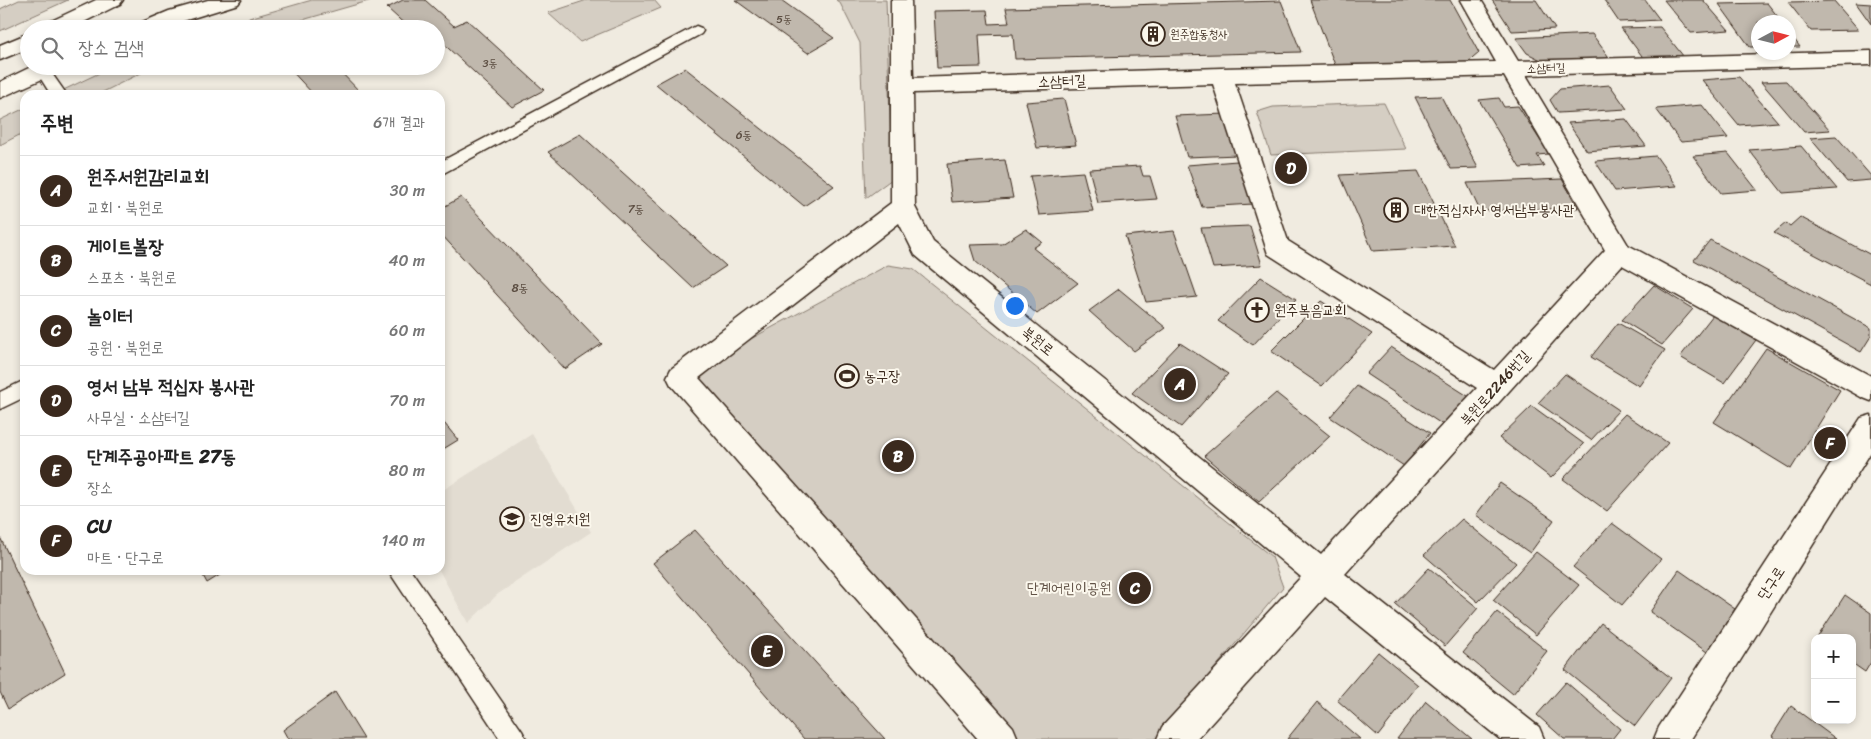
<!DOCTYPE html>
<html lang="ko">
<head>
<meta charset="utf-8">
<style>
  :root { --surface:#fff; --page:#f6f6f6; --text:#222; --muted:#767676; --line:#e0e0e0; --accent:#3b2a1e }
  body { margin:0; font-family:Sriracha,"Poor Story",sans-serif; background:var(--page); color:var(--text) }
  .controls { position:absolute; right:15px; bottom:15px; display:grid; overflow:hidden; border-radius:10px; box-shadow:0 2px 8px #0003 }
  .controls button { width:45px; height:45px; display:grid; place-items:center; padding:0; border:0; border-bottom:1px solid var(--line); background:var(--surface); color:var(--text); font:25px sans-serif }
  .compass { position:absolute; left:1751px; top:15px; width:45px; height:45px; border-radius:50%; background:var(--surface); box-shadow:0 2px 8px #0003; rotate:83deg }
  .you { position:absolute; left:1014px; top:305px; width:18px; height:18px; margin:-12px; border:4px solid #fff; border-radius:50%; background:#1a73e8; box-shadow:0 0 0 8px #1a73e833 }
  .badge { display:grid; place-items:center; width:32px; height:32px; border-radius:50%; background:var(--accent); color:#fff; font-size:16px; font-weight:700 }
  .pin { position:absolute; translate:-50% -50%; border:2px solid #fff; box-shadow:0 1px 5px #0006 }
  .list { margin:0; padding:0; list-style:none }
  h2 { display:flex; justify-content:space-between; align-items:center; height:65px; margin:0; padding:0 20px; font-size:21px }
  h2 small { font-size:16px; font-weight:400; color:var(--muted) }
  .list li { display:grid; grid-template-columns:32px 1fr auto; gap:15px; align-items:center; box-sizing:border-box; height:70px; padding:0 20px; border-top:1px solid var(--line) }
  .list b { display:block; font-size:19px; white-space:nowrap }
  .list p { margin:0; font-size:16px; white-space:nowrap; color:var(--muted) }
  .list em { font-size:16px; font-style:normal; color:var(--muted) }
  .icon { flex:none; width:28px; height:28px; fill:none; stroke:currentColor; stroke-width:2; stroke-linecap:round; stroke-linejoin:round }
  .map { position:relative; flex:none; width:1871px; height:739px; overflow:hidden }
  .search { position:absolute; background:var(--surface); box-shadow:0 2px 8px #0003; left:20px; top:20px; width:425px; height:55px; display:flex; align-items:center; gap:12px; box-sizing:border-box; padding:0 18px; border-radius:28px; color:var(--muted); font-size:19px }
  .panel { position:absolute; background:var(--surface); box-shadow:0 2px 8px #0003; left:20px; top:90px; width:425px; height:485px; border-radius:15px }
  .map>svg:first-child { display:block }
</style>
</head>
<body>
<div class="map">
<svg width="1871" height="739" viewBox="0 0 1871 739">
  <rect width="100%" height="100%" fill="#f0ebe0"/>
  <filter id="ink" filterUnits="userSpaceOnUse"><feTurbulence type="fractalNoise" baseFrequency=".02" numOctaves="2"/><feDisplacementMap in="SourceGraphic" scale="10" xChannelSelector="R" yChannelSelector="G"/><feConvolveMatrix kernelMatrix="1 2 1 2 8 2 1 2 1" color-interpolation-filters="sRGB"/></filter>
  <g filter="url(#ink)">
    <!-- built -->
    <path fill="#e2dcd1" d="M532,434L591,532L498,594L468,623L439,570L440,506L443,490Z"/>
    <!-- green -->
    <path fill="#d5cec3" stroke="#887c70" d="M19,0H68L0,31V9Z
      M312,0H372L271,29H211Z
      M587,0H654L661,8L580,42L548,13Z
      M836,0H886L892,179L866,198L860,43L840,3Z
      M114,66H155L97,95H53Z
      M1384,103L1406,149L1271,155L1257,112L1273,107Z
      M25,108V132L0,145V120Z
      M888,265L913,269L1272,557L1283,587L1155,739H1001L680,377Z"/>
    <!-- building -->
    <path fill="#c0b8ad" stroke="#3b2a1e" d="M403,0H425L454,26L467,20L544,90L512,107L436,37V29H410L387,8Z
      M735,0H781L834,38L808,53Z
      M1310,0H1450L1479,53L1466,64L1335,65Z
      M1492,0H1536L1555,29L1512,31Z
      M1604,0H1645L1660,20L1619,22Z
      M1664,0H1703L1729,30L1691,33Z
      M1281,1L1301,52L1015,59L1013,34L979,35L981,67L937,68L934,11L987,10L989,24L1009,23L1006,8Z
      M1834,1L1859,30L1811,31L1788,2Z
      M1767,3L1782,22H1758V47H1750L1719,4Z
      M1856,3L1871,4V24Z
      M1660,27L1684,57L1645,60L1621,28Z
      M1788,31L1800,47H1788Z
      M1592,34L1611,60L1547,63L1527,53L1516,38Z
      M287,66H335L363,95H314Z
      M685,68L834,186L804,206L656,84Z
      M1739,77L1778,122L1739,125L1702,80Z
      M1786,81L1830,130L1804,132L1761,82Z
      M1610,85L1627,109L1558,113L1550,100L1560,89Z
      M1441,96L1478,168L1451,169L1415,97Z
      M1499,98L1504,107L1518,106L1549,154L1537,155L1544,166L1520,168L1479,100Z
      M1064,99L1076,145L1037,148L1026,102Z
      M1702,105L1728,138L1681,142L1656,109Z
      M1225,114L1238,155L1187,157L1175,116Z
      M1626,119L1646,146L1587,151L1568,123Z
      M580,134L726,266L693,288L548,152Z
      M1836,136L1871,176V180L1847,182L1810,138Z
      M1801,146L1837,189L1783,193L1749,150Z
      M1728,153L1757,190L1721,193L1693,156Z
      M1656,156L1677,186L1615,191L1595,161Z
      M1005,160L1013,198L952,202L947,164Z
      M1237,161L1253,204L1202,207L1187,165Z
      M1140,166L1143,176H1150L1157,199L1098,203L1089,169Z
      M1418,171L1455,246L1373,251L1340,175Z
      M1083,172L1093,211L1039,215L1030,176Z
      M1562,179L1578,208L1480,211L1467,183Z
      M461,197L602,344L565,369L440,233V209Z
      M1800,217L1871,255V284L1774,233L1786,223L1790,226Z
      M1250,226L1262,265L1213,268L1201,228Z
      M1026,229L1042,242L1033,248L1078,283L1037,314L975,261L970,245L1002,244Z
      M1174,231L1197,297L1146,302L1125,236Z
      M1710,240L1871,328V336L1861,352L1694,260Z
      M1261,277L1296,299L1253,345L1218,321Z
      M1654,285L1693,309L1662,345L1622,320Z
      M1119,289L1166,328L1134,351L1089,311Z
      M1321,301L1372,334L1322,386L1271,351Z
      M1713,315L1756,340L1724,383L1680,357Z
      M1618,323L1665,350L1639,386L1591,357Z
      M1180,343L1228,374L1181,427L1132,393Z
      M1391,347L1471,398L1446,427L1366,374Z
      M1766,348L1840,390L1791,469L1714,422Z
      M1565,374L1619,410L1591,440L1538,403Z
      M1357,386L1430,433L1404,466L1330,417Z
      M1276,393L1330,436L1259,502L1204,456Z
      M1532,406L1584,444L1551,478L1499,438Z
      M1625,414L1668,443L1607,511L1563,479Z
      M440,418L458,440L440,451Z
      M1500,483L1554,520L1530,553L1476,515Z
      M1462,519L1516,563L1478,602L1424,555Z
      M1612,523L1661,559L1622,605L1573,567Z
      M695,530L885,739H804L653,563Z
      M0,537L65,673L8,709L0,692Z
      M1536,552L1579,585L1536,635L1493,600Z
      M1429,568L1478,608L1445,646L1395,604Z
      M200,570H228L207,583Z
      M1679,570L1735,609L1707,652L1650,612Z
      M1845,595L1871,613V662L1865,672L1852,663V638H1817Z
      M1497,612L1547,651L1513,694L1463,653Z
      M1601,623L1671,678L1635,726L1565,670Z
      M1378,652L1418,685L1378,736L1337,700Z
      M1566,682L1620,729L1612,739H1564L1537,715Z
      M335,692L364,739H288L283,730Z
      M1426,701L1472,739H1397Z
      M1317,702L1360,739H1287Z
      M1791,706L1836,739H1776L1772,736Z"/>
    <g fill="none" stroke-linecap="round" stroke-linejoin="round">
      <!-- lane casing -->
      <g stroke="#3b2a1e" stroke-width="3">
        <path id="lane" d="M696,26L701,28L703,31L701,34L440,175V162Z
          M43,66L48,68L67,95H51L36,71L38,68Z
          M25,380V397L0,409V392Z
          M388,570H411L522,731L526,739H500Z"/>
      </g>
      <!-- street casing -->
      <g stroke="#3b2a1e" stroke-width="3">
        <path id="street" d="M891,0H911L913,78L1221,68L1496,62L1461,0H1481L1518,61L1871,51V65L1526,75L1628,245L1871,376V401L1861,397L1622,265L1345,574L1539,727L1544,739H1500L1325,597L1197,739H1157L1162,727L1301,577L915,255L899,223L699,378L1013,727L1018,739H978L671,385L667,377L671,369L891,203ZM1504,76L1605,250L1494,370L1288,241L1235,83ZM1213,84L1268,254L1477,388L1321,555L933,242L915,207L913,93Z
          M1871,415V452L1691,739H1654L1659,727L1861,418Z"/>
      </g>
      <!-- secondary casing -->
      <g stroke="#3b2a1e" stroke-width="3">
        <path id="secondary" d="M96,0H123L120,4L70,29H42L45,24Z
          M208,0H241L238,4L183,21L164,29H135L138,24L169,11Z
          M29,33V48L0,60V45Z
          M33,66H63L60,71L0,98V82Z"/>
      </g>
      <!-- lane -->
      <use href="#lane" fill="#fbf7ec" fill-rule="evenodd"/>
      <!-- street -->
      <use href="#street" fill="#fbf7ec" fill-rule="evenodd"/>
      <!-- secondary -->
      <use href="#secondary" fill="#fbf7ec" fill-rule="evenodd"/>
    </g>
  </g>
  <!-- icons -->
  <defs>
    <g id="building-ring" transform="scale(1.25)"><circle r="9.5" fill="#fbf7ec" stroke="#3b2a1e" stroke-width="1.5"/><path d="M-4-6H4V6H1V3H-1V6H-4ZM-2.5-4.3h1.7v1.8h-1.7ZM.8-4.3h1.7v1.8H.8ZM-2.5-1h1.7V.8h-1.7ZM.8-1h1.7V.8H.8Z" fill="#3b2a1e"/></g>
    <g id="church-ring" transform="scale(1.25)"><circle r="9.5" fill="#fbf7ec" stroke="#3b2a1e" stroke-width="1.5"/><path d="M-1.2-6h2.4v3.5h3.3v2.4h-3.3V6h-2.4V-.1h-3.3v-2.4h3.3Z" fill="#3b2a1e"/></g>
    <g id="stadium-ring" transform="scale(1.25)"><circle r="9.5" fill="#fbf7ec" stroke="#3b2a1e" stroke-width="1.5"/><path d="M0-5a6.5 5 0 1 0 0 10a6.5 5 0 1 0 0-10ZM-3.5-1.8h7v3.6h-7Z" fill="#3b2a1e"/></g>
    <g id="school-ring" transform="scale(1.25)"><circle r="9.5" fill="#fbf7ec" stroke="#3b2a1e" stroke-width="1.5"/><path d="M0-5L7-2L0 1L-7-2ZM-4 1L0 2.5L4 1V4Q0 6-4 4Z" fill="#3b2a1e"/></g>
  </defs>
  <g fill-rule="evenodd">
    <use href="#building-ring" x="1153" y="34"/>
    <use href="#building-ring" x="1396" y="210"/>
    <use href="#church-ring" x="1257" y="310"/>
    <use href="#stadium-ring" x="847" y="376"/>
    <use href="#school-ring" x="512" y="519"/>
  </g>
  <g text-anchor="middle" dominant-baseline="central" stroke-width="4" stroke-linejoin="round" paint-order="stroke">
    <!-- far-number labels -->
    <g font-size="11" fill="#5c4e42">
      <text x="784" y="19">5동</text>
      <text x="490" y="63">3동</text>
    </g>
    <!-- far-poi labels -->
    <g font-size="12" fill="#3b2a1e" stroke="#fbf7ec" text-anchor="start">
      <text x="1170" y="34">원주합동청사</text>
    </g>
    <!-- far-street labels -->
    <g font-size="12" fill="#3b2a1e" stroke="#fbf7ec">
      <text transform="translate(1546 68) rotate(-2)">소삼터길</text>
    </g>
    <!-- number labels -->
    <g font-size="12" fill="#5c4e42">
      <text x="744" y="135">6동</text>
      <text x="636" y="209">7동</text>
      <text x="520" y="288">8동</text>
    </g>
    <!-- street labels -->
    <g font-size="15" fill="#3b2a1e" stroke="#fbf7ec">
      <text transform="translate(1062 81) rotate(-2)">소삼터길</text>
      <text transform="translate(1038 341) rotate(39)">북원로</text>
      <text transform="translate(1495 388) rotate(-48)">북원로2246번길</text>
      <text transform="translate(1771 583) rotate(-57)">단구로</text>
    </g>
    <!-- poi labels -->
    <g font-size="15" fill="#3b2a1e" stroke="#fbf7ec" text-anchor="start">
      <text x="1414" y="210">대한적십자사 영서남부봉사관</text>
      <text x="1274" y="310">원주복음교회</text>
      <text x="864" y="376">농구장</text>
      <text x="530" y="519">진영유치원</text>
    </g>
    <!-- park labels -->
    <g font-size="15" fill="#625347" stroke="#fbf7ec">
      <text x="1069" y="588">단계어린이공원</text>
    </g>
  </g>
</svg>
<div class="controls">
<button>+</button>
<button>−</button>
</div>
<svg class="compass" viewBox="-18 -18 36 36"><path d="M0-13l5 13h-10z" fill="#e53935"/><path d="M0 13l5-13h-10z" fill="#767676"/></svg>
<div class="you"></div>
<div class="pin badge" style="left:1180px;top:384px">A</div>
<div class="pin badge" style="left:898px;top:456px">B</div>
<div class="pin badge" style="left:1135px;top:588px">C</div>
<div class="pin badge" style="left:1291px;top:168px">D</div>
<div class="pin badge" style="left:767px;top:651px">E</div>
<div class="pin badge" style="left:1830px;top:443px">F</div>
<div class="search"><svg class="icon" aria-label="search" viewBox="0 0 24 24"><circle cx="10" cy="10" r="6"/><path d="M15 15l6 6"/></svg>장소 검색</div>
<section class="panel">
<h2>주변<small>6개 결과</small></h2>
<ul class="list">
<li><span class="badge">A</span><div><b>원주서원감리교회</b><p>교회 · 북원로</p></div><em>30 m</em></li>
<li><span class="badge">B</span><div><b>게이트볼장</b><p>스포츠 · 북원로</p></div><em>40 m</em></li>
<li><span class="badge">C</span><div><b>놀이터</b><p>공원 · 북원로</p></div><em>60 m</em></li>
<li><span class="badge">D</span><div><b>영서 남부 적십자 봉사관</b><p>사무실 · 소삼터길</p></div><em>70 m</em></li>
<li><span class="badge">E</span><div><b>단계주공아파트 27동</b><p>장소</p></div><em>80 m</em></li>
<li><span class="badge">F</span><div><b>CU</b><p>마트 · 단구로</p></div><em>140 m</em></li>
</ul>
</section>
</div>
</body>
</html>
